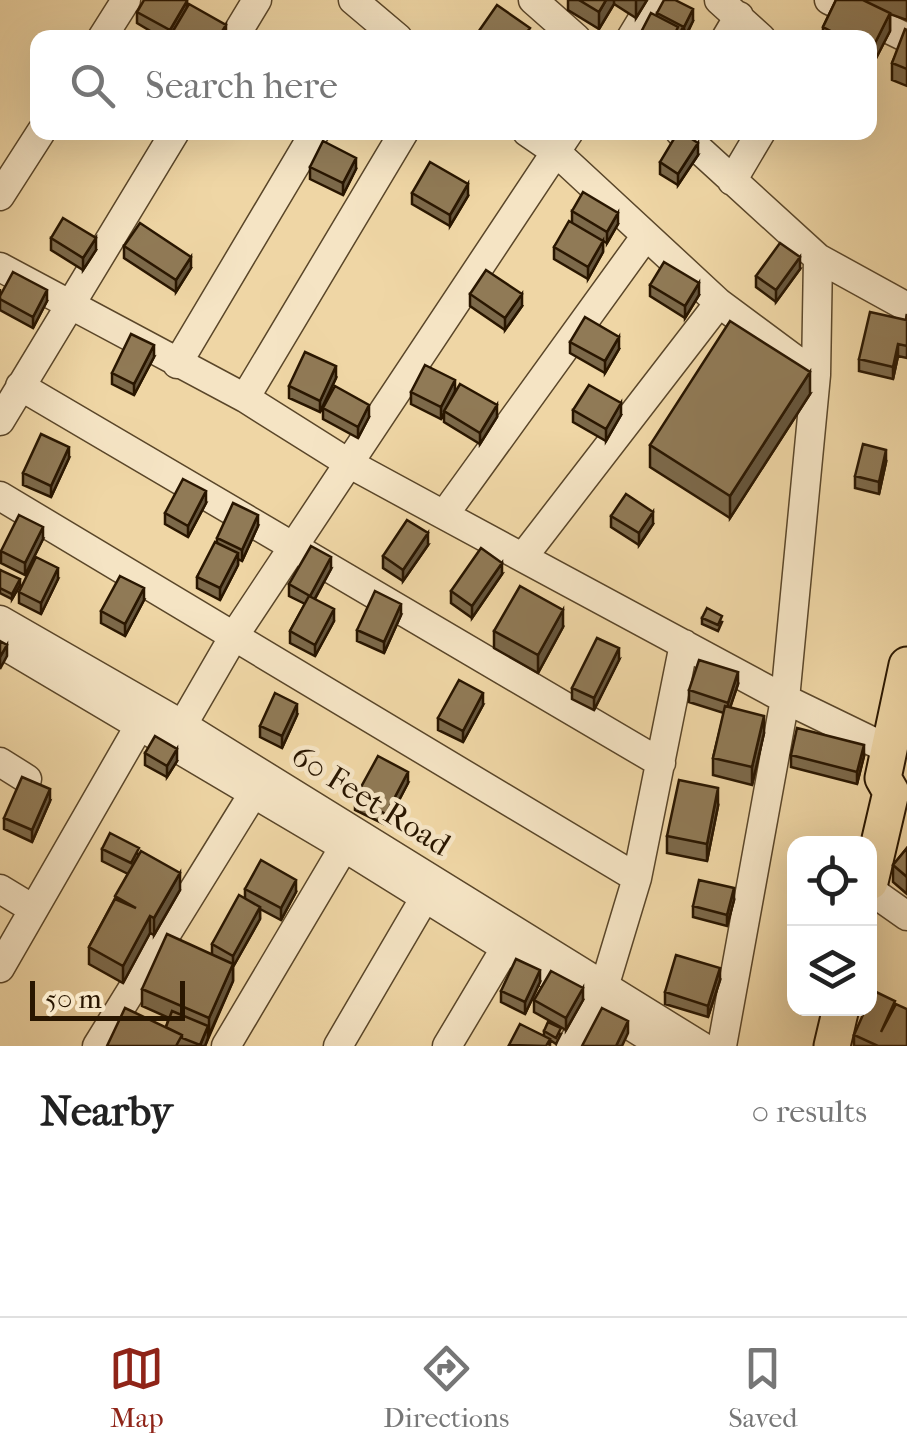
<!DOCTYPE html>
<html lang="en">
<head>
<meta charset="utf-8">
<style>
  :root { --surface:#fff; --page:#f2f2f2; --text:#222; --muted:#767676; --line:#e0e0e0; --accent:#8f2418 }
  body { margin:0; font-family:"IM FELL French Canon",serif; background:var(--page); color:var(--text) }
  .controls { position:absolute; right:30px; bottom:30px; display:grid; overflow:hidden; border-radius:20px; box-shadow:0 10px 40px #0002 }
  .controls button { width:90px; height:90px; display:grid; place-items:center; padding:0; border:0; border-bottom:2px solid var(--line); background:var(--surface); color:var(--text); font:50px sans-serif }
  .scale { position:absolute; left:30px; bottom:25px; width:155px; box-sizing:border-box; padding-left:10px; border:5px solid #291600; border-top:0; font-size:28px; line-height:35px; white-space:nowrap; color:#291600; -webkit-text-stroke:8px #f5e4c4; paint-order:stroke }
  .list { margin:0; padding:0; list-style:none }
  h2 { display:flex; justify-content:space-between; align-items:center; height:130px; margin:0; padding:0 40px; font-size:42px }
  h2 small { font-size:32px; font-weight:400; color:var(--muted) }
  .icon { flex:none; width:55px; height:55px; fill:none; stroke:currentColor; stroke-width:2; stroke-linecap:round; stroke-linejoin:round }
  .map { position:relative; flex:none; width:907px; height:1046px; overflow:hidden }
  .search { position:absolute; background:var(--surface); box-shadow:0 10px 40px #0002; left:30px; right:30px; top:30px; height:110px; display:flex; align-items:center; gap:25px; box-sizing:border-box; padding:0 35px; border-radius:20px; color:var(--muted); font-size:38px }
  .sheet { height:270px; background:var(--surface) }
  nav { display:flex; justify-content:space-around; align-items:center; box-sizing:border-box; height:140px; border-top:2px solid var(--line); background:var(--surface); font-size:28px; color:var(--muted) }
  nav a { display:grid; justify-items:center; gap:5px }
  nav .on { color:var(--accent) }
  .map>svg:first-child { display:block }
</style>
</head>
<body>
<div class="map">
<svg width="907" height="1046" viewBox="0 0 907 1046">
  <rect width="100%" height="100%" fill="#efd6a5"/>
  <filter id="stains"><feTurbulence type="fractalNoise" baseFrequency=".002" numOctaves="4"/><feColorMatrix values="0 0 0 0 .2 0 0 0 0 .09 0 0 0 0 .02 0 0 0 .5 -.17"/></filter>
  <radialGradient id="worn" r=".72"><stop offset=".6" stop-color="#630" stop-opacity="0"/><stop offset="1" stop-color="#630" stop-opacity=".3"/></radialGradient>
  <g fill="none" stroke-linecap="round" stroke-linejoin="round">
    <!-- minor casing -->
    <g stroke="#5a4629" stroke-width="31">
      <path id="minor" d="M353,0L398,38
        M533,0L576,38
        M719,0L761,38
        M829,0L907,38
        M102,38L126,0
        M234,38L257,0
        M631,38L654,0
        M726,38L739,16
        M527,132L556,152L719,303L816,375
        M680,132L818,258L907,307
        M732,181L761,132
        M0,196L41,132
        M0,267L245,398L350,464L444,515L785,699L888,749
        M177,364L315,132
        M20,386L661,763
        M245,398L404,132
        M0,421L175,132
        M0,496L637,878
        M444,515L645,237
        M523,557L719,303
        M0,620L181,724L701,1046
        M0,643L344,847L663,1046
        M175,738L234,636L569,132
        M0,762L27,779
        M0,889L33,909
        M870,890L907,916
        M0,968L149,709
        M97,1046L253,794
        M226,1046L344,847
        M338,1046L424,899
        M447,1046L515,932
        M571,1046L597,1004L605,984L637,878L684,644
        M722,1046L785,699L816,375L818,258"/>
    </g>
    <!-- major casing -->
    <g stroke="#291600" stroke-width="39">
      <path id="major" d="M883,778L907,665
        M870,882L891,792L883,778
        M832,1046L841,1008"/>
    </g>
    <!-- minor -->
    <use href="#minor" stroke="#f5e4c4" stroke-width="28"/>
    <!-- major -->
    <use href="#major" stroke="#efd6a5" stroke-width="35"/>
  </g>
  <!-- wall -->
  <path fill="#7c694a" stroke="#291600" stroke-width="2.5" d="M568,0H647L636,18L614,4L599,29L568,10Z
    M836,0H907V20L890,14V31L871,68L870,67V38H823V27Z
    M187,8L225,38H162L137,23V12Z
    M657,13L693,21L688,32L698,38H638L657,16Z
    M907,30V86L892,80V63Z
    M698,155L678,185L660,174V162Z
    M310,167L356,169L343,195L310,179Z
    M412,193L468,196L450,226L412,204Z
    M572,211L618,224L607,243L603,241V252L588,279L554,259V247L572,223Z
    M51,238L96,250L83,270L51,250Z
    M124,246L191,268L176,292L124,258Z
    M800,269L776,302L756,287V276Z
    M650,285L699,295L685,318L650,296Z
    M0,289V295L47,301L33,328L0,310Z
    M470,294L522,306L505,330L470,306Z
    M907,314V358L898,356L893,379L859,371V359L906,320Z
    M570,342L619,349L605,373L570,353Z
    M154,357L134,395L112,384V373Z
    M336,378L320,412L289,398V386Z
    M455,391L497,417L480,444L444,422V414L441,419L411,404V392Z
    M810,394L730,518L650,467V445Z
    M323,408L369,417L358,438L323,419Z
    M573,410L621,415L606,441L573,422Z
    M69,458L51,497L23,485V473Z
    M886,462L879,494L855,488V476Z
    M206,503L188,537L165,524V513Z
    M611,516L653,524L639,545L611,527Z
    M258,526L242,561L238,559V565L220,600L197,588V577L217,543V538Z
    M43,539L25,575L1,563V551Z
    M428,545L403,581L383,568V556Z
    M331,569L315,599L334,621L315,656L290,643V631L305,604L289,596V584Z
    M0,570L20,585L12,599L0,593Z
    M502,574L472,618L451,603V591Z
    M58,579L41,614L19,603V592Z
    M144,600L125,636L101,623V611Z
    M401,615L384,653L357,641V630Z
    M702,618L722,622L718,631L702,624Z
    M563,627L538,673L494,648V631Z
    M619,660L594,710L572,699V688Z
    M738,684L730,707L764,733L752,785L713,775V758L724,713L689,702V690Z
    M483,705L463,742L438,730V718Z
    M297,715L282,748L260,737V726Z
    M145,753L177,761L167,777L145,765Z
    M791,755L864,756L857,784L791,767Z
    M408,783L386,825L355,810V798Z
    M50,801L32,842L4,829V818Z
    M718,806L707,861L667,853V836Z
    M907,848V894L893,882V865Z
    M102,849L139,854L180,890L154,935L150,933L123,983L89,964V947L128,874L102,861Z
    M245,889L296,892L281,920L260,909V919L233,967V981L205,1046H107L166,1027L169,1018L142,1006V989L212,954V944L245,899Z
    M734,900L727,926L693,917V906Z
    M720,980L708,1017L665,1004V992Z
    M540,982L525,1014L501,1002V991Z
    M534,1000H583L566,1030L534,1012Z
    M895,1006L907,1046H854V1035Z
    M544,1031L561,1034L556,1044L550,1040V1046L544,1036Z"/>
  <!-- shaded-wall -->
  <path fill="#65553c" stroke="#291600" stroke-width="2.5" d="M606,0H614V4L599,29V12Z
    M636,0H647L636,18Z
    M187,1V12L173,31V38H170V30Z
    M693,9V21L684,38V27Z
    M890,13V31L871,68V51Z
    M226,25V37L218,38Z
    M698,143V155L678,185V174Z
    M356,158V169L343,195V183Z
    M468,184V196L450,226V215Z
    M618,213V224L607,243V232Z
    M96,238V250L83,270V258Z
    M603,241V252L588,279V267Z
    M191,257V268L176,292V280Z
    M800,257V269L776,302V290Z
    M699,283V295L685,318V306Z
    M47,290V301L33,328V317Z
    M522,294V306L505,330V318Z
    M619,337V349L605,373V361Z
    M898,344V356L893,379V367Z
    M154,345V357L134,395V384Z
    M336,366V378L320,412V401Z
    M810,372V394L730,518V496Z
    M455,380V391L441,419V407Z
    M621,403V415L606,441V429Z
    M369,405V417L358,438V427Z
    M497,405V417L480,444V433Z
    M69,447V458L51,497V486Z
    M886,450V462L879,494V482Z
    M206,491V503L188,537V526Z
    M653,512V524L639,545V533Z
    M258,515V526L242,561V550Z
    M43,527V539L25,575V563Z
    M428,533V545L403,581V570Z
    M238,553V565L220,600V588Z
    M331,557V569L310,607V596Z
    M502,563V574L472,618V606Z
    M58,568V579L41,614V603Z
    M20,579V585L12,599V594Z
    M144,588V600L125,636V624Z
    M401,604V615L384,653V642Z
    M334,609V621L315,656V645Z
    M563,610V627L538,673V655Z
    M7,645V656L0,669V657Z
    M619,648V660L594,710V698Z
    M738,672V684L728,714V703Z
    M483,693V705L463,742V731Z
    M297,704V715L282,748V736Z
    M764,716V733L752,785V767Z
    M864,745V756L857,784V772Z
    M177,749V761L167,777V766Z
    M408,772V783L386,825V814Z
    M718,788V806L707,861V844Z
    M50,789V801L32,842V830Z
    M180,873V890L154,935V918Z
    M296,880V892L281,920V908Z
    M734,888V900L727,926V915Z
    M260,907V919L233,967V981L209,1035V1018L233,964V956Z
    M150,916V933L123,983V966Z
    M720,968V980L708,1017V1006Z
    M540,970V982L525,1014V1002Z
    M583,988V1000L566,1030V1018Z
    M628,1021V1033L622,1046H616Z
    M208,1026V1038L205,1046H200Z"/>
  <!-- building -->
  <path fill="#907a56" stroke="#291600" stroke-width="2.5" d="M144,0H186L187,1L170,30L137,12Z
    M579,0H606L599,12Z
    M664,0H675L693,9L684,27L657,13Z
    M836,0H863L890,13L871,51L870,50V38H844L823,27Z
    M189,4L226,25L218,38H184L173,31Z
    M497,5L530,28L523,38H474Z
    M651,13L678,27L673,38H638Z
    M682,29L698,38H678Z
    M905,29L907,30V69L892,63Z
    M678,132H681L698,143L678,174L660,162Z
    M323,141L356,158L343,183L310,167Z
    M430,162L468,184L450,215L412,193Z
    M583,192L618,213L607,232L572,211Z
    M63,218L96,238L83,258L51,238Z
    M569,221L603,241L588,267L554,247Z
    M140,223L191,257L176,280L124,246Z
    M780,243L800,257L776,290L756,276Z
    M664,262L699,283L685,306L650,285Z
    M486,270L522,294L505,318L470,294Z
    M13,272L47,290L33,317L0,299V296Z
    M870,312L906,320L907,314V346L898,344L893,367L859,359Z
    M585,317L619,337L605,361L570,342Z
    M730,321L810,372L730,496L650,445Z
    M131,334L154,345L134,384L112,373Z
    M305,352L336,366L320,401L289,386Z
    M425,365L455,380L441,407L411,392Z
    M460,384L497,405L480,433L444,411Z
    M589,385L621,403L606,429L573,410Z
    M335,386L369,405L358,427L323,408Z
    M41,434L69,447L51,486L23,473Z
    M863,444L886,450L879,482L855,476Z
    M183,479L206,491L188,526L165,513Z
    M626,494L653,512L639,533L611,516Z
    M233,503L258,515L242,550L217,538Z
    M19,515L43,527L25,563L1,551Z
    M407,520L428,533L403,570L383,556Z
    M215,542L238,553L220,588L197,577Z
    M311,546L331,557L310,596L289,584Z
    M481,548L502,563L472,606L451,591Z
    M36,557L58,568L41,603L19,592Z
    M0,570L20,579L12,594L0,588Z
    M120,576L144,588L125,624L101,611Z
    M520,586L563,610L538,655L494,631Z
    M375,591L401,604L384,642L357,630Z
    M309,596L334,609L315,645L290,631Z
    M707,608L722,616L718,625L702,618Z
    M597,638L619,648L594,698L572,688Z
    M0,641L7,645L0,657Z
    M699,660L738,672L728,703L689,690Z
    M459,680L483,693L463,731L438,718Z
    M275,693L297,704L282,736L260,726Z
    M725,706L764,716L752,767L713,758Z
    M797,728L864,745L857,772L791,755Z
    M155,736L177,749L167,766L145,753Z
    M378,756L408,772L386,814L355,798Z
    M22,777L50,789L32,830L4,818Z
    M679,780L718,788L707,844L667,836Z
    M110,833L139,848L131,863L102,849Z
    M907,848V877L893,865Z
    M141,851L180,873L154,918L150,916L123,966L89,947L115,899L136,908L115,896Z
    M261,860L296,880L281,908L245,889Z
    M699,880L734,888L727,915L693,906Z
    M239,895L260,907L233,956L212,944Z
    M167,934L233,964L209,1018L142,989Z
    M676,955L720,968L708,1006L665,992Z
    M516,959L540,970L525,1002L501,991Z
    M551,971L583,988L566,1018L534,1000Z
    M874,991L895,1001L881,1032L896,1004L907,1009V1046H878L854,1035L866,1008H870V1001Z
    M125,1008L182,1035L176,1046H107Z
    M602,1008L628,1021L616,1046H582Z
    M172,1011L208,1026L200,1045L182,1038V1035L166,1027Z
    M548,1022L561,1028L556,1038L544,1031Z
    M520,1024L550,1039L546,1046L509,1045Z"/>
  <g text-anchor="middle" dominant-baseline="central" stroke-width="9" stroke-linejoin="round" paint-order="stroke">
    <!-- street labels -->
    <g font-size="32" fill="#291600" stroke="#f5e4c4">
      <text transform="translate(371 800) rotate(32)">60 Feet Road</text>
    </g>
  </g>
  <rect width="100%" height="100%" filter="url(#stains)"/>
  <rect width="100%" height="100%" fill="url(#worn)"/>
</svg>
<div class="controls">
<button><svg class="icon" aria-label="locate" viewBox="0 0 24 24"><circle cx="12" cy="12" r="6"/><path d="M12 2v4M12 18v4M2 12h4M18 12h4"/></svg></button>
<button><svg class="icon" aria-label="layers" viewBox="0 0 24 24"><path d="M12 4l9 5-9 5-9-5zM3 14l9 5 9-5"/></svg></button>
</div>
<div class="scale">50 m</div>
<div class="search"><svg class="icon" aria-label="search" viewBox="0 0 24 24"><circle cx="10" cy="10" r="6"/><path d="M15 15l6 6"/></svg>Search here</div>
</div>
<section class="sheet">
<h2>Nearby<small>0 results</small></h2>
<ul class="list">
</ul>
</section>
<nav>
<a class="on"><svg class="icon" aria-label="map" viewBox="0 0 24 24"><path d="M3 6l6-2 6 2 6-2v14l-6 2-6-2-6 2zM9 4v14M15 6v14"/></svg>Map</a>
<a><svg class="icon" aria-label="directions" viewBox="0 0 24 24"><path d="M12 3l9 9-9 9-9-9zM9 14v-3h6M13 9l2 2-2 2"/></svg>Directions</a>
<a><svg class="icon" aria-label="saved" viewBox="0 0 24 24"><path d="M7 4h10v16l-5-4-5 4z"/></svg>Saved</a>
</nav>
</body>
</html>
